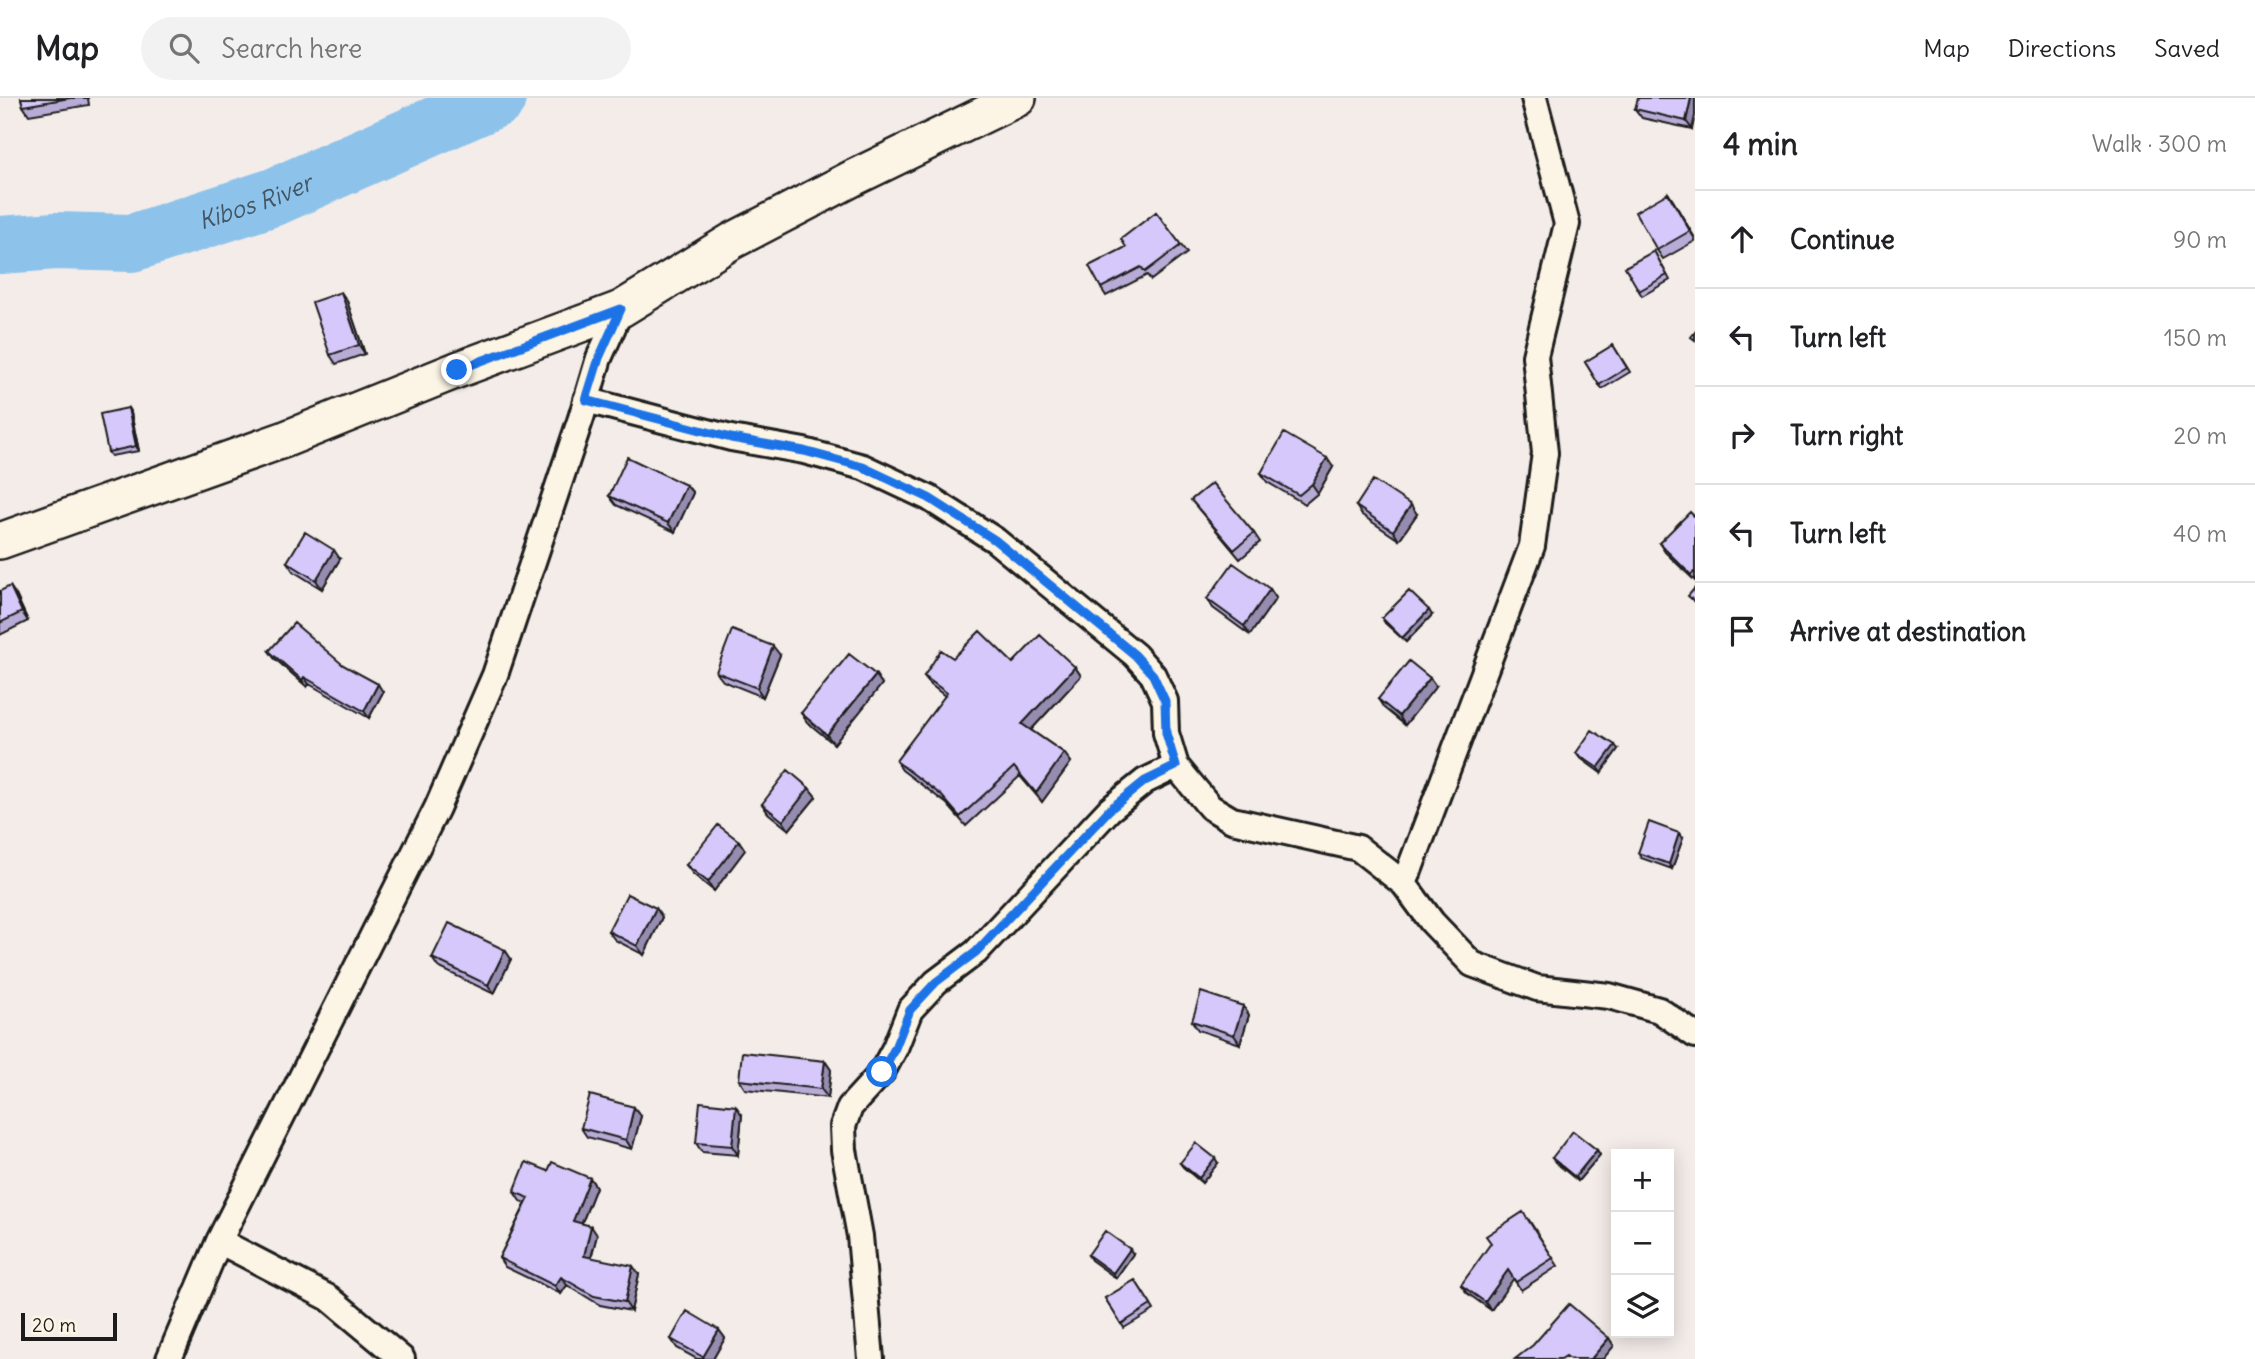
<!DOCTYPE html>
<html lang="en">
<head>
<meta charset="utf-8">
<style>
  :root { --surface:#fff; --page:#f2f2f2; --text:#202124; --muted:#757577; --line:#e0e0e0 }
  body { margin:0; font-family:Delius,sans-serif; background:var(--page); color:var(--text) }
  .controls { position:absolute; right:21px; bottom:21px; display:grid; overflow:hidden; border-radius:0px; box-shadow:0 4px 18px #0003 }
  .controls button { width:63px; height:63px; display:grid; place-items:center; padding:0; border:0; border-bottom:2px solid var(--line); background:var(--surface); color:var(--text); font:35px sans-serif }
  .scale { position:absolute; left:21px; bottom:18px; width:96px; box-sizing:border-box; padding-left:7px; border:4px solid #1c1c1c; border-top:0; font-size:19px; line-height:24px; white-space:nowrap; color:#1c1c1c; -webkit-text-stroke:5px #fcf5e5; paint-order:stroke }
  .stop { position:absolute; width:21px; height:21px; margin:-16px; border:5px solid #1a73e8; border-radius:50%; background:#fff }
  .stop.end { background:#1a73e8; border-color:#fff; box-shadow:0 2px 7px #0008 }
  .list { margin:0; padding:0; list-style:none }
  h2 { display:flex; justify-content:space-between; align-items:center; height:91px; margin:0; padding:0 28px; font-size:30px }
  h2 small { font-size:23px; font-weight:400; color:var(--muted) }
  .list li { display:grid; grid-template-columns:46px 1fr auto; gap:21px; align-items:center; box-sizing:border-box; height:98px; padding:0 28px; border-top:2px solid var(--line) }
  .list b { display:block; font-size:26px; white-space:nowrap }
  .list em { font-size:23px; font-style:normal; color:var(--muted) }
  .icon { flex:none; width:38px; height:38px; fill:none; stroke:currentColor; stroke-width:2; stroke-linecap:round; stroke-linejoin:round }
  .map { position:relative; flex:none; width:1695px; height:1261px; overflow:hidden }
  header { display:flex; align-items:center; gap:42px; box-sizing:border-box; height:98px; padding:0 35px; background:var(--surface); border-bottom:2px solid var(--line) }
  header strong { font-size:33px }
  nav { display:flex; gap:38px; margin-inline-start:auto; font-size:24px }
  .search { width:490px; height:63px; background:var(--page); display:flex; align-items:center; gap:18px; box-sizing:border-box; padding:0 24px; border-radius:38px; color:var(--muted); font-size:26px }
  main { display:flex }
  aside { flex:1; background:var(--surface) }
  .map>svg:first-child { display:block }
</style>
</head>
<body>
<header>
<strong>Map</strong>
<div class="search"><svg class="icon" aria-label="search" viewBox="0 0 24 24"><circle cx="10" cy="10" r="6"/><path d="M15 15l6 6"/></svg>Search here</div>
<nav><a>Map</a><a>Directions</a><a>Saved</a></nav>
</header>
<main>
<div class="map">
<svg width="1695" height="1261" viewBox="0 0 1695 1261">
  <rect width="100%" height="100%" fill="#f4ece9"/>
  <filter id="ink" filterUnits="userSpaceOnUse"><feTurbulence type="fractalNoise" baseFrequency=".0143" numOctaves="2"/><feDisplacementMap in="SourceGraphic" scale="14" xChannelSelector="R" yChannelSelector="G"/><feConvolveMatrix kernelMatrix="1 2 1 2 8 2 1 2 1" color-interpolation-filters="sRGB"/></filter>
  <g filter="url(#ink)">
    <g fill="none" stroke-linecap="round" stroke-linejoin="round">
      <!-- river -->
      <path stroke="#8dc3eb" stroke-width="58" id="s1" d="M0,147L56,143L132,145L274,99L497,0"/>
      <!-- minor casing -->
      <g stroke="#1c1c1c" stroke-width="30">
        <path id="minor" d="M586,302L731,340L804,353L863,369L929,400L995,442L1135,557L1153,577L1165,603L1166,635L1176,668L1210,709L1232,722L1358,750L1404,786L1432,824L1472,866L1537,890L1609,898L1659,912L1695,937
          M1404,786L1532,448L1545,355L1535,258L1567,126L1534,0
          M219,1143L329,1200L402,1261
          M169,1261L219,1143L437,710L495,577L581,320L599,260L621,211
          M871,1261L860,1138L844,1052L843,1028L850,1009L882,974L895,950L910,912L936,884L976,854L1109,712L1145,683L1176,668"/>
      </g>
      <!-- secondary casing -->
      <g stroke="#1c1c1c" stroke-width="40">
        <path id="secondary" d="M0,443L283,342L457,272L621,211L732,143L855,79L1018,0"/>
      </g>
      <!-- minor -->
      <use href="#minor" stroke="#fcf5e5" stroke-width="24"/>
      <!-- secondary -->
      <use href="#secondary" stroke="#fcf5e5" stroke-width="35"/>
    </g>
    <!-- wall -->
    <path fill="#b8acd7" stroke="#1c1c1c" stroke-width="2" d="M21,0H88L89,7L29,17L23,8Z
      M1695,0L1692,31L1642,20L1635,11Z
      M1668,95L1695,140V143L1663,161L1657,152Z
      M1156,114L1187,155L1151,182L1147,177L1106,198L1101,190L1126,149Z
      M1654,153L1670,182L1642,198L1639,193Z
      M347,203L365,256L336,266L330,257Z
      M1613,247L1630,274L1602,291L1585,264Z
      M128,310L131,315L139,353L111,358L108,354Z
      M1333,369L1318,395L1305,406L1267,384L1261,375Z
      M686,387L693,395L675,434L616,407L609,398Z
      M1191,402L1254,435L1260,444L1240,461Z
      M1356,408L1417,416L1399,442L1362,417Z
      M1695,419V483L1665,454L1659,445Z
      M340,461L322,491L293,473L287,464Z
      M1270,491L1276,500L1250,537L1213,510L1207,501Z
      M0,493L16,497L28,523L0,537Z
      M1432,517L1406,544L1385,525L1382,520Z
      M269,553L343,567L383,594L369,620L309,586L307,589L274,560Z
      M780,557L763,599L723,583L716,574Z
      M953,560L1075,569L1081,578L1031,632L1064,655L1071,664L1042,704L1020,678L966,728L947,706L902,672L896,663L945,598L931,587L924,578Z
      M876,577L882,586L834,646L807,624L801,615Z
      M1436,588L1405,627L1384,610L1378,601Z
      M1618,651L1601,675L1579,659L1576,655Z
      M809,690L816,699L789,732L768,715L762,706Z
      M1683,740L1672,771L1641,760L1638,755Z
      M739,743L745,752L714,793L693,776L686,767Z
      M656,810L662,819L644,857L615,842L608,833Z
      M505,852L511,861L494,896L438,869L432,860Z
      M1243,908L1249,917L1240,946L1198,932L1192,923Z
      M825,963L831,972L828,1000L745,991L739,982Z
      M742,1017L738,1057L702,1054L696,1045Z
      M641,1018L632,1051L587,1039L581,1030Z
      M1597,1052L1600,1057L1578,1083L1555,1064L1552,1060Z
      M1180,1065H1218L1202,1085L1183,1069Z
      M548,1073L590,1080L596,1089L582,1125L597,1137L591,1160L639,1176L631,1213L600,1207L567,1187L561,1196L505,1169L499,1160L526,1105L520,1103L514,1094Z
      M1529,1122L1558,1168L1521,1192L1513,1180L1491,1212L1467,1195L1461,1187Z
      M1133,1156L1116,1180L1091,1162L1088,1157Z
      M1135,1182L1154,1212L1124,1230L1105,1200Z
      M719,1232L725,1240L713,1261H697L677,1250L671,1241Z"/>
    <!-- shaded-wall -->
    <path fill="#968caf" stroke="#1c1c1c" stroke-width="2" d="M1691,0H1695V18L1692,31L1686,23Z
      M1668,95L1674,104L1695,141L1690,133Z
      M341,194L347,203L365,256L359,247Z
      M128,310L131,315L139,353L136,348Z
      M1327,360L1333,369L1318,395L1312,386Z
      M686,387L693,395L675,434L668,425Z
      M1411,407L1417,416L1399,442L1393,433Z
      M334,452L340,461L322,491L316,482Z
      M10,488L16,497L28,523L22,514Z
      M1270,491L1276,500L1250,537L1244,528Z
      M1429,512L1432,517L1406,544L1402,540Z
      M773,548L780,557L763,599L757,590Z
      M1075,569L1081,578L1029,634L1022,626Z
      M876,577L882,586L834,646L827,637Z
      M304,579L309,586L307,589L302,582Z
      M1430,580L1436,588L1405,627L1399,618Z
      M378,586L383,594L369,620L364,613Z
      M1615,647L1618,651L1601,675L1598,670Z
      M1064,655L1071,664L1042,704L1036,695Z
      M809,690L816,699L789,732L783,723Z
      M1679,735L1683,740L1672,771L1669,766Z
      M739,743L745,752L714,793L708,784Z
      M656,810L662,819L644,857L637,848Z
      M505,852L511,861L494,896L488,887Z
      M1243,908L1249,917L1240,946L1234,937Z
      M825,963L831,972L828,1000L821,991Z
      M736,1008L742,1017L738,1057L732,1048Z
      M634,1009L641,1018L632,1051L626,1042Z
      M1597,1052L1600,1057L1578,1083L1575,1079Z
      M1215,1060L1218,1065L1202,1085L1199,1080Z
      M590,1080L596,1089L579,1132L573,1123Z
      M591,1128L597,1137L589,1167L584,1158Z
      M1130,1151L1133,1156L1116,1180L1113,1175Z
      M633,1168L639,1176L631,1213L625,1204Z
      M1508,1172L1514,1180L1491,1212L1485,1204Z
      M561,1179L567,1187L561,1196L555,1188Z
      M719,1232L725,1240L713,1261H704L703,1259Z
      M1609,1240L1614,1248L1603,1261H1591Z"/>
    <!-- building -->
    <path fill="#d6c8fa" stroke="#1c1c1c" stroke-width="2" d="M21,0H70L23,8Z
      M1638,0H1691L1686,23L1635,11Z
      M1668,95L1690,133L1657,152L1635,114Z
      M1156,114L1181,147L1145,174L1141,169L1101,190L1089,168L1126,149L1121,141Z
      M1654,153L1667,177L1639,193L1625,169Z
      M341,194L359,247L330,257L312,204Z
      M1695,234V242L1691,239Z
      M1613,247L1627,270L1599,287L1585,264Z
      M128,310L136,348L108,354L100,316Z
      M1284,335L1327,360L1312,386L1299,397L1261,375Z
      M627,359L686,387L668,425L609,398Z
      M1373,382L1411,407L1393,433L1356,408Z
      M1212,385L1254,435L1234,452L1191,402Z
      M1690,414L1695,419V473L1691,477L1659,445Z
      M305,434L334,452L316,482L287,464Z
      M1233,465L1270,491L1244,528L1207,501Z
      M10,488L22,514L0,525V493Z
      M1695,490V504L1688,498Z
      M1409,493L1429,512L1402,540L1382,520Z
      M294,525L343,567L378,586L364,613L304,579L302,582L269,553Z
      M732,532L773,548L757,590L716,574Z
      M980,533L1013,565L1040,537L1075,569L1022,626L1064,655L1036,695L1014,669L960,719L941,697L896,663L947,595L924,578L941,552L953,560Z
      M849,556L876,577L827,637L801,615Z
      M1409,563L1430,580L1399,618L1378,601Z
      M1592,632L1615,647L1598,670L1576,655Z
      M788,672L809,690L783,723L762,706Z
      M1649,724L1679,735L1669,766L1638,755Z
      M718,727L739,743L708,784L686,767Z
      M627,796L656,810L637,848L608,833Z
      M449,825L505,852L488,887L432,860Z
      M1201,894L1243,908L1234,937L1192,923Z
      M742,954L825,963L821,991L739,982Z
      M590,997L634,1009L626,1042L581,1030Z
      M700,1004L736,1008L732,1048L696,1045Z
      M1573,1033L1597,1052L1575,1079L1552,1060Z
      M1196,1045L1215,1060L1199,1080L1180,1065Z
      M526,1064L548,1073L552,1064L590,1080L573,1123L591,1128L584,1158L633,1168L625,1204L594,1198L561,1179L555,1188L499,1160L529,1100L514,1094Z
      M1523,1114L1553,1160L1516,1184L1508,1172L1485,1204L1461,1187L1491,1145L1486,1138Z
      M1105,1133L1130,1151L1113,1175L1088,1157Z
      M1135,1182L1151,1207L1121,1226L1105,1200Z
      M1569,1206L1609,1240L1591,1261H1570L1566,1258L1561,1261H1515L1533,1247Z
      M687,1213L719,1232L703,1259L671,1241Z"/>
  </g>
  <g fill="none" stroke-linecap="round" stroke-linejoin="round" filter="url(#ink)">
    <!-- route -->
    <path stroke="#1a73e8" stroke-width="9" d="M457,272L621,211L599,260L586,302L731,340L804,353L863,369L929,400L995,442L1135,557L1153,577L1165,603L1166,635L1176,668L1145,683L1109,712L976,854L936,884L910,912L895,950L882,974"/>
  </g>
  <g text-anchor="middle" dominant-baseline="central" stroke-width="7" stroke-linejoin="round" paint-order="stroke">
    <!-- water labels -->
    <g font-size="24" font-style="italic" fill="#445664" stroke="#fcf5e5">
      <text stroke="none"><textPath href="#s1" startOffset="262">Kibos River</textPath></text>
    </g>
  </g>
</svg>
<div class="controls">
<button>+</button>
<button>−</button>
<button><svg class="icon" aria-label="layers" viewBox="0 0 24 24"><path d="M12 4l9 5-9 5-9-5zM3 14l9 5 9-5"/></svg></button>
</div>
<div class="scale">20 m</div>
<div class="stop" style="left:882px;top:974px"></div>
<div class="stop end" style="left:457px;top:272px"></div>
</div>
<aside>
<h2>4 min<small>Walk · 300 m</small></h2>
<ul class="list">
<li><svg class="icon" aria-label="ahead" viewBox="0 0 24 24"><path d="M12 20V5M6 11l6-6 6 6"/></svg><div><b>Continue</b></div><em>90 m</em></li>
<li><svg class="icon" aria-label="left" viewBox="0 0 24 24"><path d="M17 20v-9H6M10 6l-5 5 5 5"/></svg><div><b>Turn left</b></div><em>150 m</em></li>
<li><svg class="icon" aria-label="right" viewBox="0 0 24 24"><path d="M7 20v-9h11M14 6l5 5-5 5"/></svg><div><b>Turn right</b></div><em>20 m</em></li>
<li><svg class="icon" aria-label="left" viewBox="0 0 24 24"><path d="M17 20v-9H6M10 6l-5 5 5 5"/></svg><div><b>Turn left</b></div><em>40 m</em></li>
<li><svg class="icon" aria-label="arrive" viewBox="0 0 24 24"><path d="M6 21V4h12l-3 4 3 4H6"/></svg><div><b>Arrive at destination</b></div></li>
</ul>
</aside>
</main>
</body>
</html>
